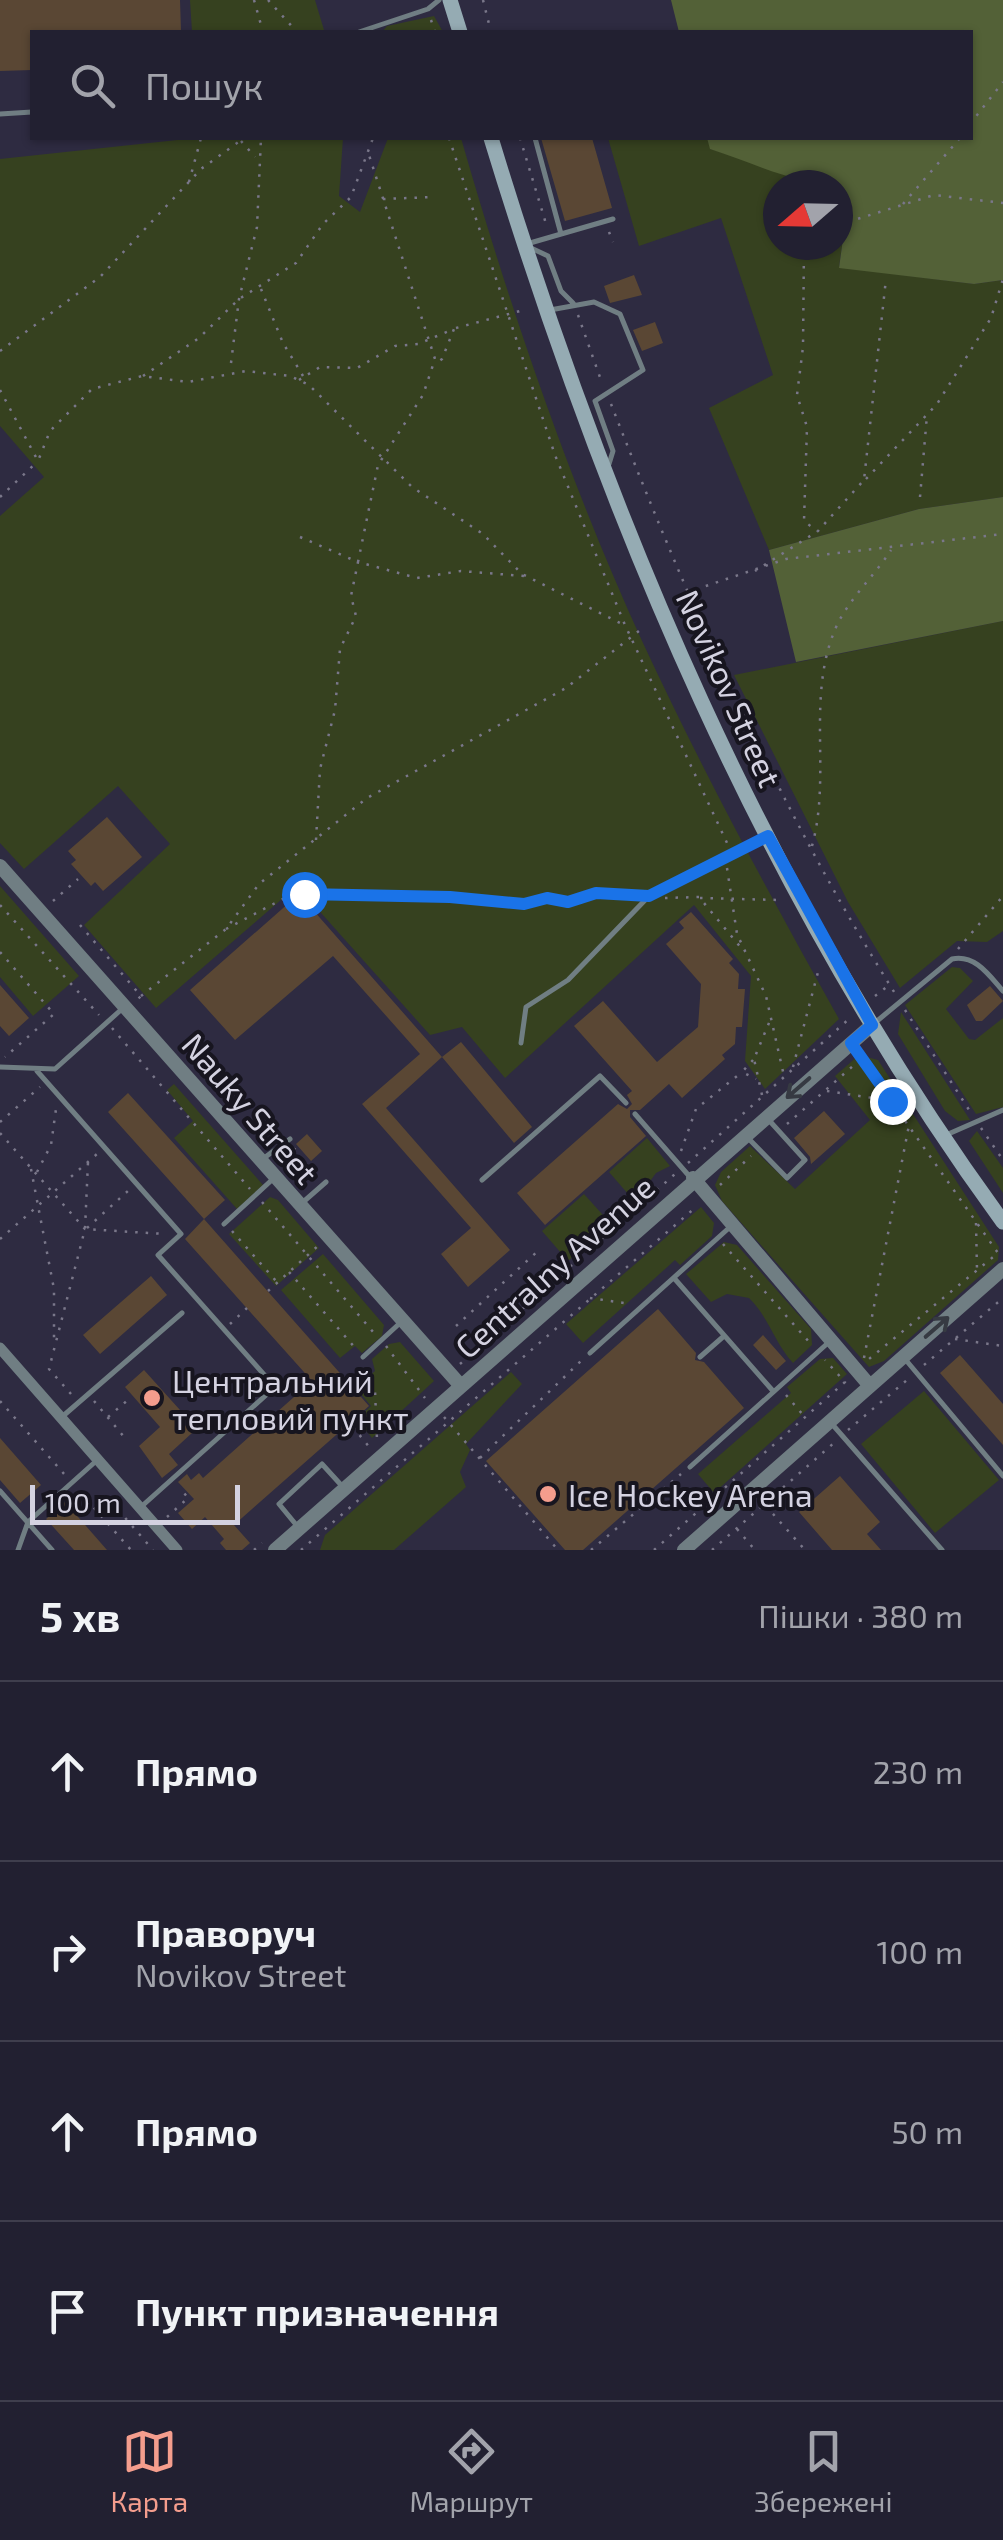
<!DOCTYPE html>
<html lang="uk">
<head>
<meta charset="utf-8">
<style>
  :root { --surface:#222031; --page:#2e2d3d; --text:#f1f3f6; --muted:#a2a3ab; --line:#3f3e4d; --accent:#f49d8d }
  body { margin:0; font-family:"Exo 2",sans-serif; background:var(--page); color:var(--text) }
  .compass { position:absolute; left:763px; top:170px; width:90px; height:90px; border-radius:50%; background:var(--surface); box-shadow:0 2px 8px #0004; rotate:250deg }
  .scale { position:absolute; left:30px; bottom:25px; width:210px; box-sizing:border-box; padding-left:10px; border:5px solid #d4d2e1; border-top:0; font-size:28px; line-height:35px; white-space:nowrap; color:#d4d2e1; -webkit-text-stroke:8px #17151f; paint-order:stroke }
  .stop { position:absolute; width:30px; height:30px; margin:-22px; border:8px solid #1a73e8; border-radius:50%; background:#fff }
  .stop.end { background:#1a73e8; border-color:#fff; box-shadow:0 2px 10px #0008 }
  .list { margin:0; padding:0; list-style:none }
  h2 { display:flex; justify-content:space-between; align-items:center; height:130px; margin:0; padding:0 40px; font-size:42px }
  h2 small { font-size:32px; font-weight:400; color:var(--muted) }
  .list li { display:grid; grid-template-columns:65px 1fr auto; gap:30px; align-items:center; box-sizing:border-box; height:180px; padding:0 40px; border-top:2px solid var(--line) }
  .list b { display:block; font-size:38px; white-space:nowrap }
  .list p { margin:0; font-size:32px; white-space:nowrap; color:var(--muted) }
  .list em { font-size:32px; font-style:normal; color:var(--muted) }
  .icon { flex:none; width:55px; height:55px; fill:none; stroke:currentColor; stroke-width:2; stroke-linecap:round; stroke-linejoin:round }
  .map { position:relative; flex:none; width:1003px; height:1550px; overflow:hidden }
  .search { position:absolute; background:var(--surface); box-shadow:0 2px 8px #0004; left:30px; right:30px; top:30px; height:110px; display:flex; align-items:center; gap:25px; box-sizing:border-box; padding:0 35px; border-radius:0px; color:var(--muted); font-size:38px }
  .sheet { height:850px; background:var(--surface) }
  nav { display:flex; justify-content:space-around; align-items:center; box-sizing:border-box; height:140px; border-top:2px solid var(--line); background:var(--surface); font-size:28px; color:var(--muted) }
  nav a { display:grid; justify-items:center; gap:5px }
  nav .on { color:var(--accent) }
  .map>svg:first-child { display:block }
</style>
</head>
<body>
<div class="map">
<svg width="1003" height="1550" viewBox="0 0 1003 1550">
  <rect width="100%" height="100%" fill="#2e2b41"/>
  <!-- green -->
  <path fill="#36411f" d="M190,0H315L324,30L192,32Z
    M434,16L443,32H382L387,26Z
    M196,138H343L339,196L360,212L388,138H461C510,308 569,482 643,643C703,772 770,896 839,1019L765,1089L745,1061L751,976L694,905L505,1078L462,1027L430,1035L297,886L156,1008L84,925L170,844L118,786L24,869L0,843V516L44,477L0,426V159Z
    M608,138H707L711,149L797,176L811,185H778V245H838V203L847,209L839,267L974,284L1003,280V497L919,509L769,550L709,408L773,375L721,218L639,246Z
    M1003,621V931L987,942L957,941L900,988L848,902L734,675Z
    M0,886L79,976L33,1016L0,977Z
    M952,967L960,968L973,981L946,1009L969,1039L975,1040L1003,1018V1107L976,1114L905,1005Z
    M901,1012L970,1120L958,1121L945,1111L898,1034Z
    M859,1055L878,1060L999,1247L998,1260L884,1361L869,1367L722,1201L715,1185L721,1172L750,1146L795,1189L870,1120L835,1076Z
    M174,1084L263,1185L237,1209L174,1138L193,1121L167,1090Z
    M977,1131L1003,1168V1193L969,1141Z
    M647,1138L670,1166L656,1173L635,1202L609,1172Z
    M584,1194L611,1224L568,1261L542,1231Z
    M270,1197L278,1200L319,1248L276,1286L229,1234Z
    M701,1207L714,1223L712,1236L680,1265L675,1260L583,1343L566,1324Z
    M724,1242L737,1245L811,1329L812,1345L793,1363C774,1342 768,1316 749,1298L727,1294L711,1302L686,1274Z
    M323,1254L384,1325L382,1336L362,1353L355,1346L340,1358L281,1290Z
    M400,1342L434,1381L372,1438L357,1419L371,1406L356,1388L375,1371L372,1359L389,1344Z
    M833,1358L847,1374L714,1493L698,1474L791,1393L787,1387L820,1359Z
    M511,1372L522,1384L466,1444L470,1450L460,1472L466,1487L394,1550H320L325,1535Z
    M924,1391L999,1480L935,1533L861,1444Z"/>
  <!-- forest -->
  <path fill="#536137" d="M671,0H1003V280L974,284L839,268L847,210L838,203V185C797,185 751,162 710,149L707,138H970V32H679Z
    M1003,497V621L796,662L769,550L919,509Z"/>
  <!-- building -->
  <path fill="#5a4734" d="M0,0H180L181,32H32V70L0,71Z
    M541,138H592L612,208L565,221Z
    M634,275L642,295L610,303L604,286Z
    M655,322L663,343L642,351L633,330Z
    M107,817L142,857L103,891L95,882L91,886L71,864L76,860L68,851Z
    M299,894L442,1057L386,1108L510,1250L468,1287L441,1254L471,1228L362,1104L420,1054L333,956L235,1040L190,990Z
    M691,912L733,959L729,963L739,974L738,989H745L742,1027H736L735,1044L722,1055L725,1059L682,1098L669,1084L640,1110H630V1117L646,1136L545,1225L517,1193L618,1104L627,1109L632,1104L627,1095L632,1091L574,1026L603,1001L657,1062L698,1027L701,984L666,944L684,928L679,922Z
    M0,985L29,1018L9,1036L0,1026Z
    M990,986L1003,1001L982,1021H976L967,1005Z
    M461,1042L532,1127L514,1143L442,1057Z
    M128,1093L225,1200L204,1219L108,1112Z
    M824,1111L845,1134L811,1164L810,1157L794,1138Z
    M307,1134L322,1151L311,1161L296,1144Z
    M204,1219L369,1406L234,1525L250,1543L242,1550H226L220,1543L224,1539L205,1517L192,1529L178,1513L194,1499L178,1482L187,1474L191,1480L199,1473L203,1478L312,1381L185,1239Z
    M151,1276L167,1295L100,1354L83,1335Z
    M658,1309L696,1353L695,1360L704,1362L744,1408L583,1550H565L486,1461Z
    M763,1335L786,1361L776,1370L753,1345Z
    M960,1355L1003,1404V1445L940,1373Z
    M144,1370L180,1410L175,1414L192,1433L169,1454L178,1465L162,1478L139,1446L160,1427L125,1387Z
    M0,1438L41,1485L20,1503L0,1480Z
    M840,1476L880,1522L867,1534L881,1550H832L799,1512Z
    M65,1502L107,1550H74L46,1519Z"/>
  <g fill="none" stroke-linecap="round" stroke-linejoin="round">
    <!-- path -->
    <path stroke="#7a778a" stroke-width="2.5" stroke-dasharray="2.5 8" stroke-linecap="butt" d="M254,0L263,32
      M268,0L297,32
      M483,0L491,32
      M431,20L435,32
      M970,124L1003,82
      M449,138L555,455L625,625L728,845
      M520,138L547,227
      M241,141L255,157
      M189,182L201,138
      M383,199L434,197
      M903,204L960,138
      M838,225L934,195L1003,203
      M609,232L613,242
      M804,245L803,347L797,395L807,427L804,521L817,531
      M261,289L283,343L303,376
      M578,315L602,383
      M456,328L520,311
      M0,351L100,277L201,169L244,138
      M231,363L239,299L257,227L261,138
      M143,376L199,338L239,299L296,263L323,224L351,197L373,138
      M299,380L320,367L357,368L395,346L418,344L454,329L442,359L434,365
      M0,390L38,461L50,431L92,389L142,376L188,382L246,371L290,376L309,385L412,487L483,534L522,574L624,625
      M611,404C690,607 779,809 896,995
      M866,479L937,404L991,318L1003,279
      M0,497L37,462
      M920,497L927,415
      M300,537L358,562L378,465L423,395L435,359L368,152
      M755,571L818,531L864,480L886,279
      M679,601L688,592L786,559L1003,534
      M316,840L320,769L335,710L340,649L356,616L351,596L358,562L417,578L461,571L524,576
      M812,846C832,774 805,695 837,625C850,598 875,575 891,550
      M727,868L737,934L766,996L784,1076
      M665,898L699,897L742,949
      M700,898L779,900
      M53,901L78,879
      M0,905L99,1015
      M80,925L141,996L137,1000
      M226,929L298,891L325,897L425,896L525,904L547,897L569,902L596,893L637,895
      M958,949L1003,896
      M0,952L54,1014L5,1057
      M141,996L226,929L259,884L367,798L566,688L644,627
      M875,996L888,986
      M905,1010L971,1113
      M112,1028L250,1189
      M753,1060L742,1072L756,1079
      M863,1061L998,1253L869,1359
      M793,1067L818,972
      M827,1091L892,1101
      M762,1095L754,1059L771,1018
      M0,1122L40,1087
      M787,1124L862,1058
      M981,1128L1003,1160
      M0,1133L85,1229L165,1234
      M681,1151L696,1109L742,1072
      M688,1163L850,1018
      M31,1169L54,1289V1339
      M287,1169L295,1148
      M37,1172L51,1145L56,1109
      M720,1185L751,1156
      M262,1202L374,1333
      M976,1223L977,1270
      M87,1228L129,1190
      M232,1231L276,1281
      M0,1239L97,1154
      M723,1244L810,1343
      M289,1272L357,1350
      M268,1291L320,1244
      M590,1298L631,1304
      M230,1324L247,1308
      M456,1326L540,1249
      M955,1339L1003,1346
      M386,1346L425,1398
      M864,1358L909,1125
      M460,1364L675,1174
      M924,1365L1003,1298
      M363,1376L375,1390L377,1440
      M71,1394L49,1369L85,1229L88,1162
      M786,1395L804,1416
      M0,1401L65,1475
      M94,1401L125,1438
      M108,1417L129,1399
      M444,1417L558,1550
      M353,1427L370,1448
      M848,1430L907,1380
      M480,1458L581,1361
      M80,1492L131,1550
      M766,1506L805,1550
      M97,1507L107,1497L153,1550
      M167,1517L188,1498L180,1488
      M737,1529L755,1550
      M254,1550L262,1543
      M301,1550L696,1207
      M591,1550L681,1474
      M654,1550L845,1382L825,1360
      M712,1550L835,1442"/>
    <!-- service -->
    <path stroke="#707e83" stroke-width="5" d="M359,32L428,9L439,0
      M0,114L32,112
      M535,138L561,234
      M530,243L613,219
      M531,248L548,256L561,291L573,303
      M550,310L594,302L620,314L643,370L595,401L613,451L609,464
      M877,1021L952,959C975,954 989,975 1003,991
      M521,1043L526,1007L568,980L649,896L763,838
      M0,1067L55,1069L123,1008
      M37,1071L181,1234L158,1255L275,1387L142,1506
      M635,1114L690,1177
      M946,1135L1003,1110
      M746,1136L787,1178L805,1160L767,1118
      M264,1158L290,1139
      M482,1180L600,1076L626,1103
      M302,1203L326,1182
      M224,1224L274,1178
      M674,1278L773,1391
      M590,1353L730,1227
      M363,1357L400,1323
      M700,1357L724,1336
      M905,1359L1003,1476
      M63,1416L182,1313
      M832,1424L942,1550
      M690,1467L829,1342
      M0,1491L52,1550
      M298,1527L279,1504L322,1464L342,1486
      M18,1550L28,1522L95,1462"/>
    <!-- minor -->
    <path stroke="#707e83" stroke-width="11" d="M0,1348L177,1550"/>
    <!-- tertiary -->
    <path stroke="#707e83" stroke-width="14" d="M0,866L461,1386
      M693,1178L870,1386
      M275,1550L872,1025
      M684,1550L1003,1269"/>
    <!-- secondary -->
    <path stroke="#95abb3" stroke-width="15" d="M450,0L460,32
      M491,138C607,519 766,898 1003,1222"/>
  </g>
  <!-- one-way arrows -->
  <defs><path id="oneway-shaft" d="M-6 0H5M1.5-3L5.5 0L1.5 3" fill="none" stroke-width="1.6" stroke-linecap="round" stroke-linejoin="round" transform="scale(2.5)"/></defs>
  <g stroke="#363a42">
    <use href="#oneway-shaft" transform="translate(798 1088) rotate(139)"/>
    <use href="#oneway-shaft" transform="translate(937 1327) rotate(-41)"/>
  </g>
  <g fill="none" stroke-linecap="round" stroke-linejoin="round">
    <!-- route -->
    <path stroke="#1a73e8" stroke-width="12" d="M304,894L450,897L524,904L547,898L568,902L596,893L649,896L768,836L872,1025L851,1043L892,1101"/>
  </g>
  <!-- markers -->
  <g fill="#f49d8d" stroke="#17151f" stroke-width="4">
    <circle cx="152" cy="1398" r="10"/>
    <circle cx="548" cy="1494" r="10"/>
  </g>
  <g text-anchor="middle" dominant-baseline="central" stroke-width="8" stroke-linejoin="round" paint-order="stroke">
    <!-- street labels -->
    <g font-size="32" fill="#d4d2e1" stroke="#17151f">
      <text transform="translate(730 688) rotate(66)">Novikov Street</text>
      <text transform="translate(251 1108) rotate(49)">Nauky Street</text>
      <text transform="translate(554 1266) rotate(-42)">Centralny Avenue</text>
    </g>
    <!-- poi labels -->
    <g font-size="32" fill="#d4d2e1" stroke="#17151f" text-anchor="start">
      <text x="172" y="1380">Центральний<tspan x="172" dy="37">тепловий пункт</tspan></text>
      <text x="568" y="1494">Ice Hockey Arena</text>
    </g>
  </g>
</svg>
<svg class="compass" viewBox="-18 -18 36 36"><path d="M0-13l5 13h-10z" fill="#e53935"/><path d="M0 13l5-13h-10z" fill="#a2a3ab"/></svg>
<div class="scale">100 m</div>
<div class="stop" style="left:304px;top:894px"></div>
<div class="stop end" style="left:892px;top:1101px"></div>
<div class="search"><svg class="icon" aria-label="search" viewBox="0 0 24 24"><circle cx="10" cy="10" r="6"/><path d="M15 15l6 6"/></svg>Пошук</div>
</div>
<section class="sheet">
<h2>5 хв<small>Пішки · 380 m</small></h2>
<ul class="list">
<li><svg class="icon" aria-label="ahead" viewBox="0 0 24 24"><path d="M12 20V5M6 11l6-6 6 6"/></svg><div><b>Прямо</b></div><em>230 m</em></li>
<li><svg class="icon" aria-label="right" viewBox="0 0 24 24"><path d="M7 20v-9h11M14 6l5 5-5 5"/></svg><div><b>Праворуч</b><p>Novikov Street</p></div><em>100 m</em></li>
<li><svg class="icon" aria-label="ahead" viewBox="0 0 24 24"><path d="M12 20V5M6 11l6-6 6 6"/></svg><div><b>Прямо</b></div><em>50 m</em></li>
<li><svg class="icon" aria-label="arrive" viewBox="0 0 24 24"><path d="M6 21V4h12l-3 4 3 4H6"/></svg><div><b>Пункт призначення</b></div></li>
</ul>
</section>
<nav>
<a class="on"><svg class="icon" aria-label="map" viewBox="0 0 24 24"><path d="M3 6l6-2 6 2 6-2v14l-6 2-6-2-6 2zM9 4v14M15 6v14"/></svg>Карта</a>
<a><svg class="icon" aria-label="directions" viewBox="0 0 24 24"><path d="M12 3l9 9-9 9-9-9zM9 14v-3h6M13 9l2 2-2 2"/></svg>Маршрут</a>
<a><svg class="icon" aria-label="saved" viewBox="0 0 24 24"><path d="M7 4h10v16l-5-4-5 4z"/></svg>Збережені</a>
</nav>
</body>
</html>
